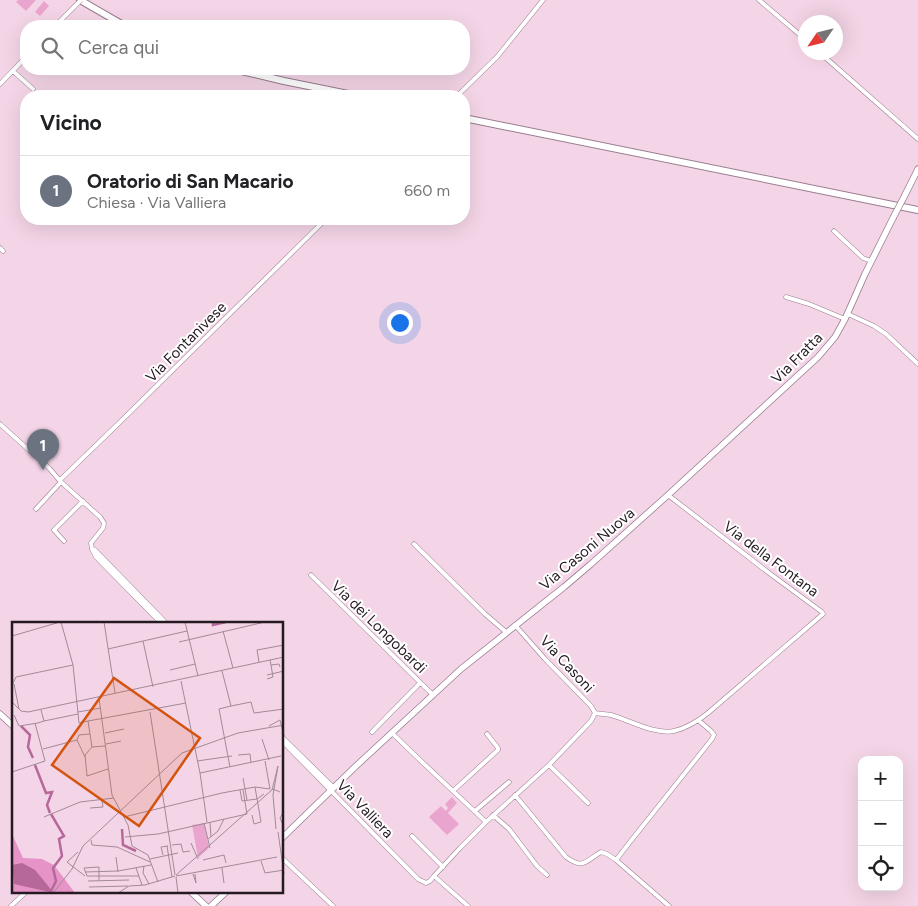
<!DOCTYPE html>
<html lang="it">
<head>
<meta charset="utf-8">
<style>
  :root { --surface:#fff; --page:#f2f2f2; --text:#202124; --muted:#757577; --line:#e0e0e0; --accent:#db2777 }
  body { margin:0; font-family:Figtree,sans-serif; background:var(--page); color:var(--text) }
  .controls { position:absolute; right:15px; bottom:15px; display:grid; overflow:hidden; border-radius:10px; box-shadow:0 5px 20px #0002 }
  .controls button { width:45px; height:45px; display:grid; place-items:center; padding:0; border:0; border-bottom:1px solid var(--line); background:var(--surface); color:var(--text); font:25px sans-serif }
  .compass { position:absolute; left:798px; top:15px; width:45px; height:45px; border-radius:50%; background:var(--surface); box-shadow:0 5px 20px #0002; rotate:235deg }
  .you { position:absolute; left:399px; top:322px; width:18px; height:18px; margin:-12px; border:4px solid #fff; border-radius:50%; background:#1a73e8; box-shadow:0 0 0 8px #1a73e833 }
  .badge { display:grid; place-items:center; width:32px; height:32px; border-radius:50%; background:var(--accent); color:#fff; font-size:16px; font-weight:700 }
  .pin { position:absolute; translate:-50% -41px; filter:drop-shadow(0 1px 2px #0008) }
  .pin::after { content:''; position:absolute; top:26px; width:18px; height:15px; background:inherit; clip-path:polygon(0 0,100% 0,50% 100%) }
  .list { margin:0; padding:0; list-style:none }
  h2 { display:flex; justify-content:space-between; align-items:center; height:65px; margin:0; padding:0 20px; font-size:21px }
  h2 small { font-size:16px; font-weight:400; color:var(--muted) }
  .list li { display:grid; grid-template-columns:32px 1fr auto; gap:15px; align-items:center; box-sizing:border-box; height:70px; padding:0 20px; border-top:1px solid var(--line) }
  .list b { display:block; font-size:19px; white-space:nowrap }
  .list p { margin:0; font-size:16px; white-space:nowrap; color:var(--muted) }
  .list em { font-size:16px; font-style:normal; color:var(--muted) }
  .icon { flex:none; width:28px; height:28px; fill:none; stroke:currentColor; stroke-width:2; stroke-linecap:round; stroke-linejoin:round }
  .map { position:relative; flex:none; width:918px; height:906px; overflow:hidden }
  .search { position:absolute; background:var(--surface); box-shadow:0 5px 20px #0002; left:20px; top:20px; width:450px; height:55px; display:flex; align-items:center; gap:12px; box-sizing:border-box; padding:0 18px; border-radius:20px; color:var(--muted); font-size:19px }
  .panel { position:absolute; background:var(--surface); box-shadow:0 5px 20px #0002; left:20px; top:90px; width:450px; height:135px; border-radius:20px }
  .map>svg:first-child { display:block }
</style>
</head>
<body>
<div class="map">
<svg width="918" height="906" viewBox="0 0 918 906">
  <rect width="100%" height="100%" fill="#f4d5e7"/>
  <!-- green -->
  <path fill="#eaa5cf" d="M18,0H36L26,11L16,2Z
    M44,1L49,6L40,16L35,12Z
    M452,797L457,803L448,813L459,824L447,835L429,817L441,806L446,811L448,808L445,804Z"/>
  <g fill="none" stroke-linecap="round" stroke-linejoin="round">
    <!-- minor casing -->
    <g stroke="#997d8e" stroke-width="5">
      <path id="minor" d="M759,0L806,40
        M819,52L918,139
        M13,71L33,89
        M0,84L26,57
        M457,96L497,57L543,0
        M834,231L863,258L871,261
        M0,248L3,251
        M786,297L809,304L845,319
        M848,314L874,326L886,334L918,364
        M0,424L49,468L61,482L100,517L104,523L103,528L91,543L92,549L96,557L162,624
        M60,480L119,423L326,219
        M36,509L61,482
        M64,541L54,530L83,501
        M414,544L485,614L506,632
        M92,549L95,550L167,624
        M311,575L432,694
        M595,713C600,714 606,714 611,715C629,720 655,735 674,731C687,728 698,721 708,713L823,614L822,612L769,573L668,495
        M372,732L420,683
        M392,733L421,761L486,822
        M282,737L334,788
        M282,741L418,879L426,883L430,881L434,876
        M549,765L588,803
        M453,791L498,750V748L487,734
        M515,795L566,857C584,870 585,861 601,852L607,854L616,860L669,906
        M475,811L509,782
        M493,815L509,829L537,866L547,875
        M412,836L443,867
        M282,858L333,906
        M616,860L630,842L712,739L714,735L711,731L698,720
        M11,906L26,892
        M468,906L434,876L460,848L486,822L549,765L591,721L595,713L591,706L545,659L515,625"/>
    </g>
    <!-- secondary casing -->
    <g stroke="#997d8e" stroke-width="7">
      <path id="secondary" d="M905,195L918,169
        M0,714L14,727
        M282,838L356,766L461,669L564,587L591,564L668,495L818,357L835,337L845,319L865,274L893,218
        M191,892L206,906
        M211,906L226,892"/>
    </g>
    <!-- trunk casing -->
    <g stroke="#997d8e" stroke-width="8">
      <path id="trunk" d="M80,0L125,26
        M233,69L284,81L358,96
        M464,118L918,210"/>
    </g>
    <!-- minor -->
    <use href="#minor" stroke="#fff" stroke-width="4"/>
    <!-- secondary -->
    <use href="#secondary" stroke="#fff" stroke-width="5.5"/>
    <!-- trunk -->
    <use href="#trunk" stroke="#fff" stroke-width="6"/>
    <!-- minor-bridge casing -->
    <g stroke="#997d8e" stroke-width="5" stroke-linecap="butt">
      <path id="minor-bridge" d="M57,24L81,0"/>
    </g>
    <!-- secondary-bridge casing -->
    <g stroke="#997d8e" stroke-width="7" stroke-linecap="butt">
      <path id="secondary-bridge" d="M893,218L905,195"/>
    </g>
    <!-- minor-bridge -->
    <use href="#minor-bridge" stroke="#fff" stroke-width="4"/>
    <!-- secondary-bridge -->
    <use href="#secondary-bridge" stroke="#fff" stroke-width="5.5"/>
  </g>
  <g text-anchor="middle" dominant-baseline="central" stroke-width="4" stroke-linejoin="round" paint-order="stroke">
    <!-- street labels -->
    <g font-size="15" fill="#251a21" stroke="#fff">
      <text transform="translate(186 342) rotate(-45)">Via Fontanivese</text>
      <text transform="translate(797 358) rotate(-45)">Via Fratta</text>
      <text transform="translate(587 549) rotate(-40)">Via Casoni Nuova</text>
      <text transform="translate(771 559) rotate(37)">Via della Fontana</text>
      <text transform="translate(379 627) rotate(44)">Via dei Longobardi</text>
      <text transform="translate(567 664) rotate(47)">Via Casoni</text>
      <text transform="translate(365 809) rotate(46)">Via Valliera</text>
    </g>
  </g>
  <!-- overview -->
  <g transform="translate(12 622)">
    <rect width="271" height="271" fill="#f4d5e7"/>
    <path d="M192,201L197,226L186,236L180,203Z" fill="#eaa5cf"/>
    <path d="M0,212L11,236L30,237L42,243L63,271L0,270Z" fill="#e693c7"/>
    <path d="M10,241L23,248L42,271L2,262L0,243Z" fill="#b6689a"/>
    <path fill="none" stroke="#b6689a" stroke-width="2.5" d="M201,0V3L214,0M9,104L18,113L16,125L21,136M23,143L34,171L40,170L35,183L38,191M110,207L111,223L124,229M39,269L44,259L41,246L50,234L47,217L52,214L39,192"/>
    <path fill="none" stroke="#a18a98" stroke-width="1" d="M49,0L61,43L67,101L76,99L80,125L93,124M92,0L103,71M173,0L186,54M211,9L221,46M0,14L48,0M131,19L141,65M167,20L253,0M96,27L175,9M258,38L259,43L267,42L268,45M247,40L245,28L272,23M158,48L183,42M210,49L219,84L207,87L218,145M255,53L272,49M255,57L261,55L259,43M169,59L188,151L269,134M2,62L7,87M0,63L4,55L61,43M87,76L100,173L116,203L120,224L136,233L146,260M0,80L9,89L16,90L272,35M219,84L239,80L242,91L272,87M66,90L89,86M138,90L163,253M2,93L7,104L26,101L32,99L29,88M32,99L66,92M76,99L174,81M257,104L268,98L272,114M93,111L112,107M250,117L257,138M65,118L73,135M65,118L67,113L78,112M94,122L109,119M80,125L73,133L75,154L96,147M31,127L65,118M226,133L238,132L239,141M185,139L220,134M0,150L33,139L23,101M188,151L195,200M231,156L235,178M228,168L230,179L245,177L252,172M231,168L235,192M260,168L266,144L261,173L264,207M78,186L91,185L90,179M272,189L268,196L272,205M240,193L242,202L249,200L243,165M32,195L68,180L102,176M112,195L210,171L243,165L258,167L253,139M198,200L199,215M192,201L198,226M266,210L272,252M113,215L146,212L235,192M196,217L206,209L212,197M79,218L80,223L105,225L138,240M179,221L186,237M160,223L169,222L171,230L178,229M155,224L160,255M66,230L55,240L73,254M151,233L149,225L156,224M104,235L106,250M138,237L166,231M191,238L212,233L214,241M249,239L253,251L272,248M132,244L131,251L137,262M124,246L130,263M210,246L212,261M73,250L106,249L139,243M181,252L184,261L183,252M164,253L261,167L268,170M164,254L265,235M164,255L166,271M87,258V245L72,246L75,254H127M76,259L117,258M77,265L116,264M41,271L60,247L71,224L170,131L226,111L272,103M106,271L117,264L133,263L163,254"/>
    <path fill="#d4530e" fill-opacity="0.15" stroke="#d4530e" stroke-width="2.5" d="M102,56L188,116L127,204L40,143Z"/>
    <rect width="271" height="271" fill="none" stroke="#251a21" stroke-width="2.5"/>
  </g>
</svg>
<div class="controls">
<button>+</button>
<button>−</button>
<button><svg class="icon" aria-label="locate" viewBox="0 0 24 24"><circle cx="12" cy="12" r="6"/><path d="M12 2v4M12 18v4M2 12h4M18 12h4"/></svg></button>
</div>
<svg class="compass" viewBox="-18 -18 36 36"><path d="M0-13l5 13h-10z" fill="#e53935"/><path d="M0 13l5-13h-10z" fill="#757577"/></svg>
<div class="you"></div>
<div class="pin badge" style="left:43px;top:470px;background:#6b7280">1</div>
<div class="search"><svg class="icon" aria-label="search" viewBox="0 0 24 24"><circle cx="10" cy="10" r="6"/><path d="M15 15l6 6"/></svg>Cerca qui</div>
<section class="panel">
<h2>Vicino<small></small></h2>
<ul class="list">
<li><span class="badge" style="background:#6b7280">1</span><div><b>Oratorio di San Macario</b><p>Chiesa · Via Valliera</p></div><em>660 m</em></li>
</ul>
</section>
</div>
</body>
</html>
